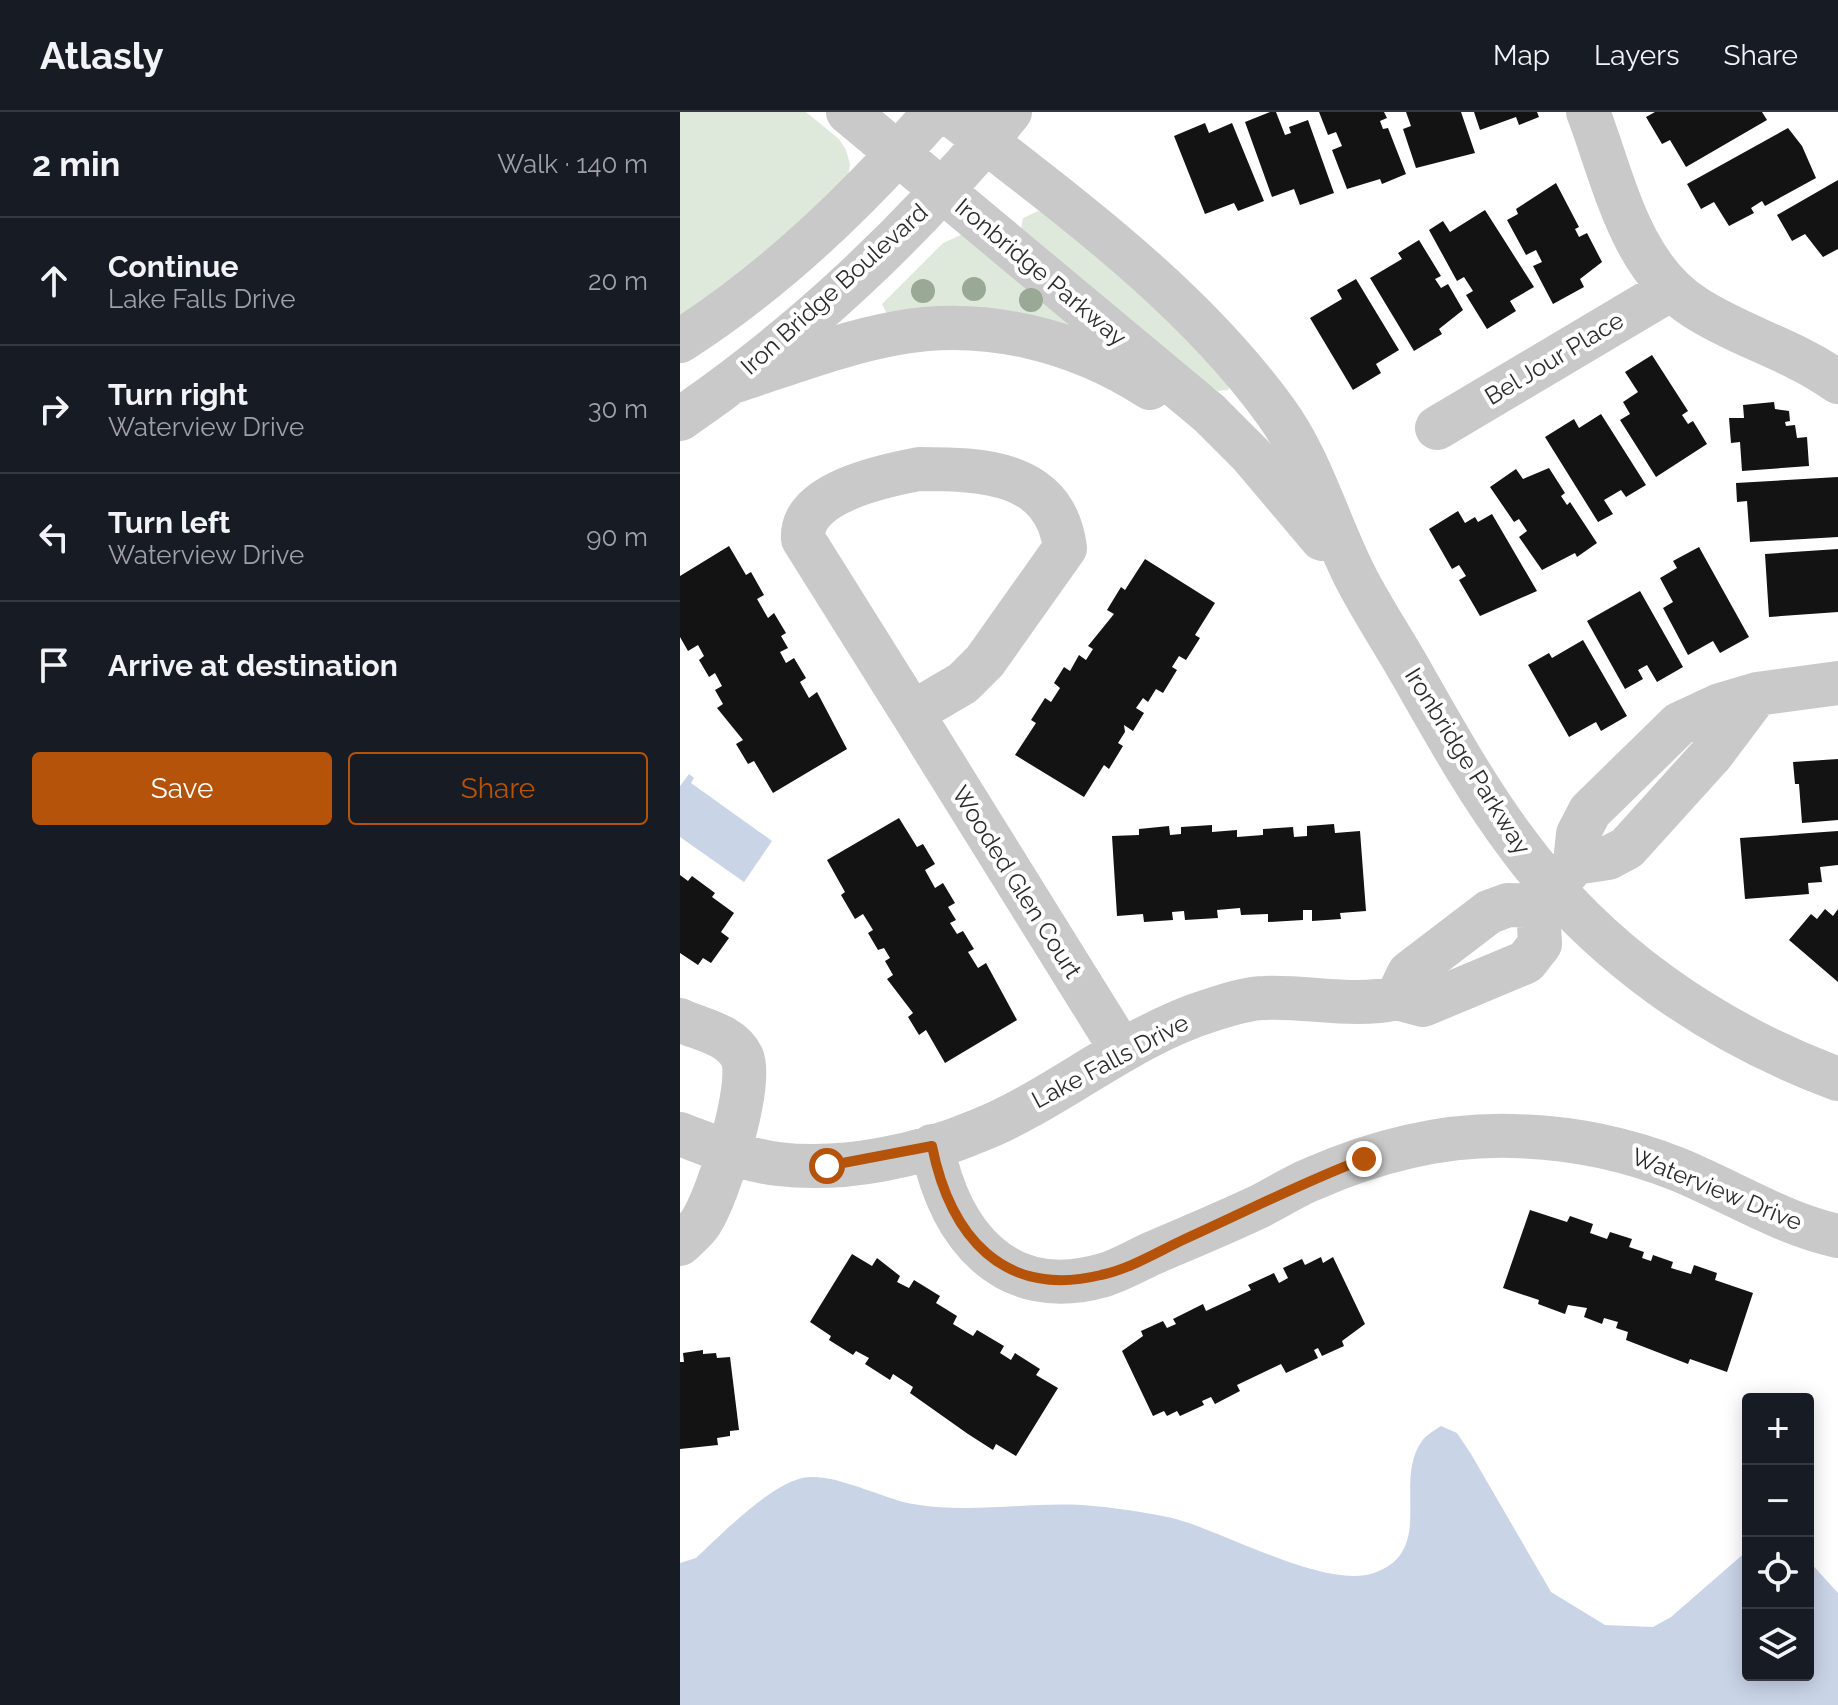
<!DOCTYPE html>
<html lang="en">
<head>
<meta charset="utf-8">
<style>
  :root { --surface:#171b24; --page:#20242c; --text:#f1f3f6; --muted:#9ea1a6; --line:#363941; --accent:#b45309 }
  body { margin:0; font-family:Raleway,sans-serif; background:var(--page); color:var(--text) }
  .controls { position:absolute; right:24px; bottom:24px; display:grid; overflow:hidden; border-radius:8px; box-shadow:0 4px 20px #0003 }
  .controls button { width:72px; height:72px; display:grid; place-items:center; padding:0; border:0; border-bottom:2px solid var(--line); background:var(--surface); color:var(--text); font:40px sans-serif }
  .stop { position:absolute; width:24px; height:24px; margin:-18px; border:6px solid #b45309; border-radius:50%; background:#fff }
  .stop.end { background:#b45309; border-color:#fff; box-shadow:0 2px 8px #0008 }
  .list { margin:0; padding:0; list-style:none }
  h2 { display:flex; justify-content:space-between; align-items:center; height:104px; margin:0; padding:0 32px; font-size:34px }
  h2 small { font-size:26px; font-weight:400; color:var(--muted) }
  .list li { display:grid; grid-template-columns:52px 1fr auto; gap:24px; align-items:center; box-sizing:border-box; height:128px; padding:0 32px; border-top:2px solid var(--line) }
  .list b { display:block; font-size:30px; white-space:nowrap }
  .list p { margin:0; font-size:26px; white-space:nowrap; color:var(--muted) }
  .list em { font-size:26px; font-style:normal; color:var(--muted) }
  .actions { display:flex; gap:16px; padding:24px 32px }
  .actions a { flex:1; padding:18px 0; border:2px solid var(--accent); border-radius:8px; text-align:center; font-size:28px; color:var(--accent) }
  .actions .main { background:var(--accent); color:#fff }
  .icon { flex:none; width:44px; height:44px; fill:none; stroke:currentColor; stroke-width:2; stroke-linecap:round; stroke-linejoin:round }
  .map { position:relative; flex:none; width:1158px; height:1593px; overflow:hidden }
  header { display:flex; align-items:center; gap:48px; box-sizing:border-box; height:112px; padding:0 40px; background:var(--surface); border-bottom:2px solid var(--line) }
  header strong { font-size:38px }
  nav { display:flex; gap:44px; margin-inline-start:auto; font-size:28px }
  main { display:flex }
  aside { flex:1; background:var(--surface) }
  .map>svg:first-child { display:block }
</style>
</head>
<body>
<header>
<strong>Atlasly</strong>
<nav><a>Map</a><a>Layers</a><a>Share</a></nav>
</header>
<main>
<aside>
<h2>2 min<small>Walk · 140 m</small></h2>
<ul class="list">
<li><svg class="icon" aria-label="ahead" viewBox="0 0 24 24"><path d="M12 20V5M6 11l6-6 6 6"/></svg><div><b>Continue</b><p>Lake Falls Drive</p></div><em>20 m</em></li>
<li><svg class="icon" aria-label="right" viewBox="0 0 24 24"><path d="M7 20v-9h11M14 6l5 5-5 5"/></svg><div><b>Turn right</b><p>Waterview Drive</p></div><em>30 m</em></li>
<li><svg class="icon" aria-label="left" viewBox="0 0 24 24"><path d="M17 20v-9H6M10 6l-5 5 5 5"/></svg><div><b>Turn left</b><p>Waterview Drive</p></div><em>90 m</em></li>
<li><svg class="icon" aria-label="arrive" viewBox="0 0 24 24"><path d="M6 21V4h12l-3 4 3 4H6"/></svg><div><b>Arrive at destination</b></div></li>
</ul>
<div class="actions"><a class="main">Save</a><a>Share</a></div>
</aside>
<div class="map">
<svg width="1158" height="1593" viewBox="0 0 1158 1593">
  <rect width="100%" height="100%" fill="#fff"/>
  <!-- green -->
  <path fill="#dfe9db" d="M0,0H126L159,27L166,38L170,52L168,68L0,214Z
    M358,99L368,103L496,208L550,274L548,278L538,279L466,230L340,122L343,106Z
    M285,121H297L396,220L209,206L202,192L263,131Z"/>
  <!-- water -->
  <path fill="#c9d4e7" d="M9,662L14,666L11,671L92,729L64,770L0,725V674Z
    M761,1314L777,1321L791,1342L871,1480L925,1513L973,1515L991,1505L1068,1438V1563H1128V1448L1158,1481V1593H0V1451L16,1446C43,1421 87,1375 122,1366C152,1359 203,1387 233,1392C291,1402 345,1390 402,1393C431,1395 464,1400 492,1406C544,1419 646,1478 694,1461C757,1439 712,1370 742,1329C746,1323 755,1318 761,1314Z"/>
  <!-- building -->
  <path fill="#131313" d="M590,0H596L605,23L611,21L609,15L628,8L654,81L620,93L614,77L592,85L565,10Z
    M639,0H704L707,6L700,9L703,17L708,16L726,62L702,72L700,67L667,77L652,38L662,34L656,20L648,23Z
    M726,0H781L795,41L736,56L723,17L731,14Z
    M794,0H857L859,5L839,13L836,5L800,18Z
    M975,0H1082L1087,8L1006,55L990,28L982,32L966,5Z
    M525,11L529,21L552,11L584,89L558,99L554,91L525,102L494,24Z
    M1108,16L1122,34L1136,66L1085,94L1082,89L1071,96L1074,101L1049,114L1034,90L1021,97L1007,72Z
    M1158,68V137L1143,145L1125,122L1112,129L1097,103Z
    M876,71L899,115L895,117L899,125L907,121L922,150L900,167L904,175L873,192L853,154L862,150L856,138L846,143L827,108L838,102L836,97Z
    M805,98L854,175L830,189L836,199L807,217L786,183L793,179L784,165L777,169L749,118L763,109L770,120Z
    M739,128L761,164L755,167L761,176L768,172L783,198L759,217L762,222L734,239L690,166L722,147L718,141Z
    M676,167L719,238L696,252L701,261L673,278L630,206L662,187L657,178Z
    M972,243L1008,299L1002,303L1008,312L1013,309L1027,332L976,365L940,308L950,302L943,290L958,280L945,260Z
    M1094,290L1095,297L1109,299L1110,309L1105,310L1106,314L1115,313L1117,326L1127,325L1129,354L1062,359L1060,330L1051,331L1049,306H1064L1063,293Z
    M921,302L966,373L946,385L941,378L924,388L933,402L918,410L865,325L894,307L899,316Z
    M869,356L885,381L881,384L887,393L890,390L917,431L897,445L895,441L862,458L839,425L847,419L839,407L834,410L810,375L836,357L843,367Z
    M1158,365V425L1070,430L1067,389L1057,390L1056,371Z
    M778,399L785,411L795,405L798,410L812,402L857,479L800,504L779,468L786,464L779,453L772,457L749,417Z
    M49,434L66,463L71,460L84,483L77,487L88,506L94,501L106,521L101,524L108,536L100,540L106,551L114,546L126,566L120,570L129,586L137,580L167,637L93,681L74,649L68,652L56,632L63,628L37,596L43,592L35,578L42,574L35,561L29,565L19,548L24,544L18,533L8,539L0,525V464Z
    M1019,435L1069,525L1040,541L1033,529L1008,543L983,496L993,490L980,466L997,456L993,449Z
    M1158,437V500L1089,505L1085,442Z
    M465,447L535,491L515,523L520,526L506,548L499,544L492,555L497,558L483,581L476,577L468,590L463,586L456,596L464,601L453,619L444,613L445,620L438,631L443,634L429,657L424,653L404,685L335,643L356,611L351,608L365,586L371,590L380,576L374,571L384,555L390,559L399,543L406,548L413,537L408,534L434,502L427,498L441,475L445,478Z
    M960,479L1003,555L977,570L967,553L958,558L963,567L945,577L907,509Z
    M903,528L947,604L921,619L916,610L889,625L848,553L869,541L872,546Z
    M1158,647V708L1122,711L1119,672H1115L1113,650Z
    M219,706L237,735L243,732L255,752L245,758L255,776L263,771L275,791L268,795L276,808L270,811L277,822L283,819L294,837L288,840L298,856L306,851L337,908L265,951L246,918L239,923L228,905L233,901L207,867L213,863L205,849L210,846L204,836L198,838L188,821L193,818L183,802L175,807L161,783L165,780L147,748Z
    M654,712L655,721L680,719L686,799L660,801L661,807L632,809V798H623V808L588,810V802L561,803L560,796L537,798L538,806L505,808L504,799L492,800L493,808L464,810L463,802L437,804L432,724L459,723V717L489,714L490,723L501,722V715L532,713V720L557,718V725L583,723V717L613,715L614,725L627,724V714Z
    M1158,719V753L1140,755L1142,770L1128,771L1129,782L1065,787L1060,726Z
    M0,763L8,769L12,764L35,781L32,785L54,801L41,820L49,826L31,851L23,846L18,853L0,841Z
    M1145,797L1153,804L1158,797V870L1109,828L1131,802L1137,807Z
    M850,1098L887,1110L890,1104L913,1112L910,1121L927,1127L930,1120L952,1127L949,1135L964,1140L962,1146L971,1149L973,1143L993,1150L991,1156L1011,1162L1014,1153L1037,1161L1035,1168L1073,1181L1047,1260L1010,1247L1008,1252L946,1228L948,1220L936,1216L938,1210L924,1206L922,1212L904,1205L907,1196L888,1193L885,1202L858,1192L859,1188L823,1176Z
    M172,1142L192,1154L197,1146L220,1164L217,1170L229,1176L234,1168L260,1184L256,1191L277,1204L273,1212L293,1224L297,1218L324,1234L320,1241L331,1248L335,1241L360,1257L356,1263L378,1276L336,1344L316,1332L313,1338L288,1322L230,1281L233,1275L213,1262L210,1268L185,1252L189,1246L176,1239L173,1243L149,1228L151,1224L130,1210Z
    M641,1145L643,1151L653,1145L685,1212L662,1229L664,1234L642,1244L638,1236L634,1238L638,1246L606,1261L601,1252L557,1273L560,1279L535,1292L531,1285L522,1289L524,1293L500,1304L497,1299L487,1304L484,1299L473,1304L442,1239L463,1224L461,1219L483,1209L487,1216L496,1212L493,1207L523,1192L526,1199L571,1178L568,1173L594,1161L599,1171L608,1166L603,1156L622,1147L625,1153Z
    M23,1238V1242L36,1241L37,1246L50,1245L59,1318L50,1319V1324L37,1326L38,1333L0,1337V1250H4L3,1241Z"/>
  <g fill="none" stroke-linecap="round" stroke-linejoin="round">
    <!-- minor -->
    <path stroke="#c9c9c9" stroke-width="44" d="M168,0L529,301L571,343L642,427
      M268,0C384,91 509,180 596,300C633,351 649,415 678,470C695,502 715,532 733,564C765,620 797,678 836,730C916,840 1031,920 1158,967
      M908,0C934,68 950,155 1016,196C1061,225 1114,238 1158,270
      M0,229C97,167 180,86 255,0
      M52,270C106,253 161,231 217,221C304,205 396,228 470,276
      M0,307C123,223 236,116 330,0
      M757,316L991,177
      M239,357C303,357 375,359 385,436L305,549L283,571L232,601L123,427C120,381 202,364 239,357Z
      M232,601L442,939
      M895,751L928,746L947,736L1032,642L1077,582
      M717,886L743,893L846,850L860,832L858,794
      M0,908C21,918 51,922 62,945C74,972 38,1084 21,1110C16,1118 7,1125 0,1132
      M0,1022C32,1034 64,1048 98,1052C164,1060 239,1044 300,1018C379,986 447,924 531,898C547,893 568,886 584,886C629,884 673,896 717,886L729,861L809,800L828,793L858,794L895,751L898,722L910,699L999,612L1040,593L1077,582L1158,571
      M252,1034C270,1122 324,1192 424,1163C441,1158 457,1148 473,1141C508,1126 544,1111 578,1095C597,1086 614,1074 632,1067C694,1040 764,1022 832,1024C888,1025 944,1036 997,1057C1051,1079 1100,1111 1158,1124"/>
  </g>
  <!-- trees -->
  <g fill="#9aa995">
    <circle cx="294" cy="177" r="12"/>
    <circle cx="243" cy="179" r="12"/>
    <circle cx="351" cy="188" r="12"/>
  </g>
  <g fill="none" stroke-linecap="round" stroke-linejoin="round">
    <!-- route -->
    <path stroke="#b45309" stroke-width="10" d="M147,1054L252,1034C270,1123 322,1187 421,1163C450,1157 479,1139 505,1127C565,1100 623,1070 684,1047"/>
  </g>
  <g text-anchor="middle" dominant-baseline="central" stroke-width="8" stroke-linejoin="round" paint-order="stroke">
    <!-- street labels -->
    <g font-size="24" fill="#2c2c2c" stroke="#fff">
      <text transform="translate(361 160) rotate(40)">Ironbridge Parkway</text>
      <text transform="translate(154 177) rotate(-42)">Iron Bridge Boulevard</text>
      <text transform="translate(874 246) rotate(-31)">Bel Jour Place</text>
      <text transform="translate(788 649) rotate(58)">Ironbridge Parkway</text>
      <text transform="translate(337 770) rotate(58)">Wooded Glen Court</text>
      <text transform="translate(430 949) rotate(-28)">Lake Falls Drive</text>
      <text transform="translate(1037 1077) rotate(22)">Waterview Drive</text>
    </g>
  </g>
</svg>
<div class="controls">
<button>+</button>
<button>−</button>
<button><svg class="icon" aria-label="locate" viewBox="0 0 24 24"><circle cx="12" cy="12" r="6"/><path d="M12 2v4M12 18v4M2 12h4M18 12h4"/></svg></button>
<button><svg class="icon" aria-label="layers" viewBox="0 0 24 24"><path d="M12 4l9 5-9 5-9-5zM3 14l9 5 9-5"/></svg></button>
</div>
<div class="stop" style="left:147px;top:1054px"></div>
<div class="stop end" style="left:684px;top:1047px"></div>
</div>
</main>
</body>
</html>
